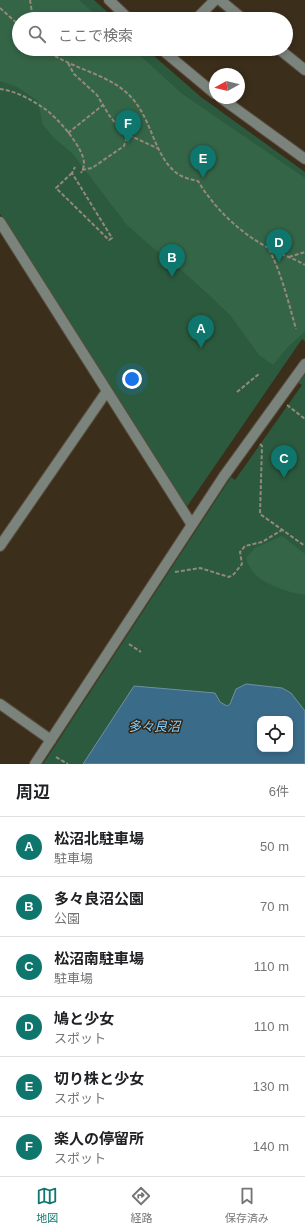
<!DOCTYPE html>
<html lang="ja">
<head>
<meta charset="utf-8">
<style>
  :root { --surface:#fff; --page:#f2f2f2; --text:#202124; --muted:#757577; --line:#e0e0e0; --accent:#0f766e }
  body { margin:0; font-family:Helvetica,"Noto Sans JP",sans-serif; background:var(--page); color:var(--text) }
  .controls { position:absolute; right:12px; bottom:12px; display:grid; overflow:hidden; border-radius:8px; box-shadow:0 2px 6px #0003 }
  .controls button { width:36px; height:36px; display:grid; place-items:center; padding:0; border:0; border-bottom:1px solid var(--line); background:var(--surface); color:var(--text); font:20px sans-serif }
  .compass { position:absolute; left:209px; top:68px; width:36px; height:36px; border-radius:50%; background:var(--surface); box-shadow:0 2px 6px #0003; rotate:262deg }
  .you { position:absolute; left:132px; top:379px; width:14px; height:14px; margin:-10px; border:3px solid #fff; border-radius:50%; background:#1a73e8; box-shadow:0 0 0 6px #1a73e833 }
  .badge { display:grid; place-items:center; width:26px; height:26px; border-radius:50%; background:var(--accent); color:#fff; font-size:13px; font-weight:700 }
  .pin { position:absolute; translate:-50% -33px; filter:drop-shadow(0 1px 2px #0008) }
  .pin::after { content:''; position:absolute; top:21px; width:14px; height:12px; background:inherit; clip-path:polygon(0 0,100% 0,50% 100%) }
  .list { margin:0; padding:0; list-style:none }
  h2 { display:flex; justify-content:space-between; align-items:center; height:52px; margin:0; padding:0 16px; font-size:17px }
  h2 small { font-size:13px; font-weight:400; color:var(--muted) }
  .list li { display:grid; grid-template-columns:26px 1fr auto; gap:12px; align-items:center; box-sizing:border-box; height:60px; padding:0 16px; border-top:1px solid var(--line) }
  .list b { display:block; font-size:15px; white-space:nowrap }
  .list p { margin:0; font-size:13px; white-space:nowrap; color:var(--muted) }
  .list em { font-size:13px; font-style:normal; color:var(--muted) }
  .icon { flex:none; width:22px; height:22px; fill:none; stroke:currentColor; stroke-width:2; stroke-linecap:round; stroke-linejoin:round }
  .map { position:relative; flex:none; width:305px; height:764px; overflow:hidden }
  .search { position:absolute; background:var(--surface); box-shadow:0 2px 6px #0003; left:12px; right:12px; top:12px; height:44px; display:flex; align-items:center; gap:10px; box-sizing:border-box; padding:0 14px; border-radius:22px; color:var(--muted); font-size:15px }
  .sheet { height:412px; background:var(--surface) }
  nav { display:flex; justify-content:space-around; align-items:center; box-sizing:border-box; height:56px; border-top:1px solid var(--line); background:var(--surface); font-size:11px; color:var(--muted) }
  nav a { display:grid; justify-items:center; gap:2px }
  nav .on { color:var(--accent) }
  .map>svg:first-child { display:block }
</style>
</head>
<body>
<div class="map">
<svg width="305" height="764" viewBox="0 0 305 764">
  <rect width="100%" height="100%" fill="#3b2e1b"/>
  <!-- green -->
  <path fill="#2c5a3e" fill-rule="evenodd" d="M0,0H94L115,19H19V49H146L201,97L305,172V341L302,339L186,508L0,214Z
    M305,373V764H43L231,477L235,480L302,385L298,383ZM260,719H290V749H260Z"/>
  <!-- forest -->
  <path fill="#356547" d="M0,0H79L100,19H19V49H133L181,93L305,178V331L287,348L273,365L259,355L230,315L209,295L176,265L152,247L127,225L72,153L54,138L43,125L38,101L17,87L0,81Z
    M282,536L305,554V594C297,595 292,592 284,590C266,583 252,578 246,558L255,548Z"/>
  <!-- water -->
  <path fill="#3a6c8a" stroke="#6f90a1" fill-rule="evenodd" d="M246,684L282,688L291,693L305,711V764H83L134,686L215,693L220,702L227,706L230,704L236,689ZM260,719H290V749H260Z"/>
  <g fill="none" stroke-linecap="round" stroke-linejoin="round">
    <!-- minor casing -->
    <g stroke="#574b39" stroke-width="12">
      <path id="minor" d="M109,0L129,19
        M220,0L243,19
        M196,19L215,0
        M161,49L215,94
        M279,49L305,70
        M221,98L305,159
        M0,222L192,525
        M0,546L107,391
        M0,704L51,740
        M35,764L224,476L305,364"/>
    </g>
    <!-- path -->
    <path stroke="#94897a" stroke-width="2" stroke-dasharray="4 2" stroke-linecap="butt" d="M30,0L33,19
      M0,8L19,25
      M45,49C70,69 108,73 130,96C151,117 153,151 173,170C180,177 189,179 198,181C214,208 241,234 269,248C281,255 294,258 305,265
      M68,63L74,74L97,95L109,115L122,132L159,149
      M0,89C16,91 32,100 45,109C57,117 85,149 84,164C84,167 82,171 81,173
      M68,133L103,105
      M82,170L92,168L124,146L127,136
      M72,173L56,188L109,240L112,238L72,173L75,167
      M269,249C282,275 288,301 296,329
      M289,257L305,252
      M237,392L260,373
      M287,405L305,419
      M260,444L262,446L260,514L305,546
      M175,572L200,568L229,577L234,574L242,564L240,552L245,546L262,542L282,530
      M129,644L141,652
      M56,757L68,764"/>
    <!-- minor -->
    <use href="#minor" stroke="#7a837c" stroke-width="10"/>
  </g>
  <g text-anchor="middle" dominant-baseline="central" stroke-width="3" stroke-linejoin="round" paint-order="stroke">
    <!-- water labels -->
    <g font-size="13" font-style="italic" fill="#82cefe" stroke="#312412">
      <text x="154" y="726">多々良沼</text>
    </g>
  </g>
</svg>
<div class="controls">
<button><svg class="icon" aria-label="locate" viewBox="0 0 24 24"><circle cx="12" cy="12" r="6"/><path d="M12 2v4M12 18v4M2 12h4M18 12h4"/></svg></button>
</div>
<svg class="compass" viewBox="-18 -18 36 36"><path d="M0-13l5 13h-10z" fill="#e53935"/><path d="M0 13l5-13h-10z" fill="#757577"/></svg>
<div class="you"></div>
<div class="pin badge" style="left:201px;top:348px">A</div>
<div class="pin badge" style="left:172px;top:277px">B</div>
<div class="pin badge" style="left:284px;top:478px">C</div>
<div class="pin badge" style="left:279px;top:262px">D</div>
<div class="pin badge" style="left:203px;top:178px">E</div>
<div class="pin badge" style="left:128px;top:143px">F</div>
<div class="search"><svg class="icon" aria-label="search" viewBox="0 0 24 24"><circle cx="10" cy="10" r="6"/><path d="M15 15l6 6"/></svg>ここで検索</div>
</div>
<section class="sheet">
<h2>周辺<small>6件</small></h2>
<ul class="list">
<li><span class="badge">A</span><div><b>松沼北駐車場</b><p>駐車場</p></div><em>50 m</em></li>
<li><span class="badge">B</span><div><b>多々良沼公園</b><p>公園</p></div><em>70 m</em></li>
<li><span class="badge">C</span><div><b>松沼南駐車場</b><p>駐車場</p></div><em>110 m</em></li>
<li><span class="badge">D</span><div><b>鳩と少女</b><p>スポット</p></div><em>110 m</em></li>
<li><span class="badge">E</span><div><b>切り株と少女</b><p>スポット</p></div><em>130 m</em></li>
<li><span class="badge">F</span><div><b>楽人の停留所</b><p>スポット</p></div><em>140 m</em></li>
</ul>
</section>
<nav>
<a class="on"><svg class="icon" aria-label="map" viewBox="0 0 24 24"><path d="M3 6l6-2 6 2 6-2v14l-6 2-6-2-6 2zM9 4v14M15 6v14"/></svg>地図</a>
<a><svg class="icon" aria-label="directions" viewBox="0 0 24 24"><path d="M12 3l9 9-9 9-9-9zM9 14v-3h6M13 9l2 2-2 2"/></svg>経路</a>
<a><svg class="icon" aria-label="saved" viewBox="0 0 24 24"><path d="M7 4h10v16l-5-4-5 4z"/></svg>保存済み</a>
</nav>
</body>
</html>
